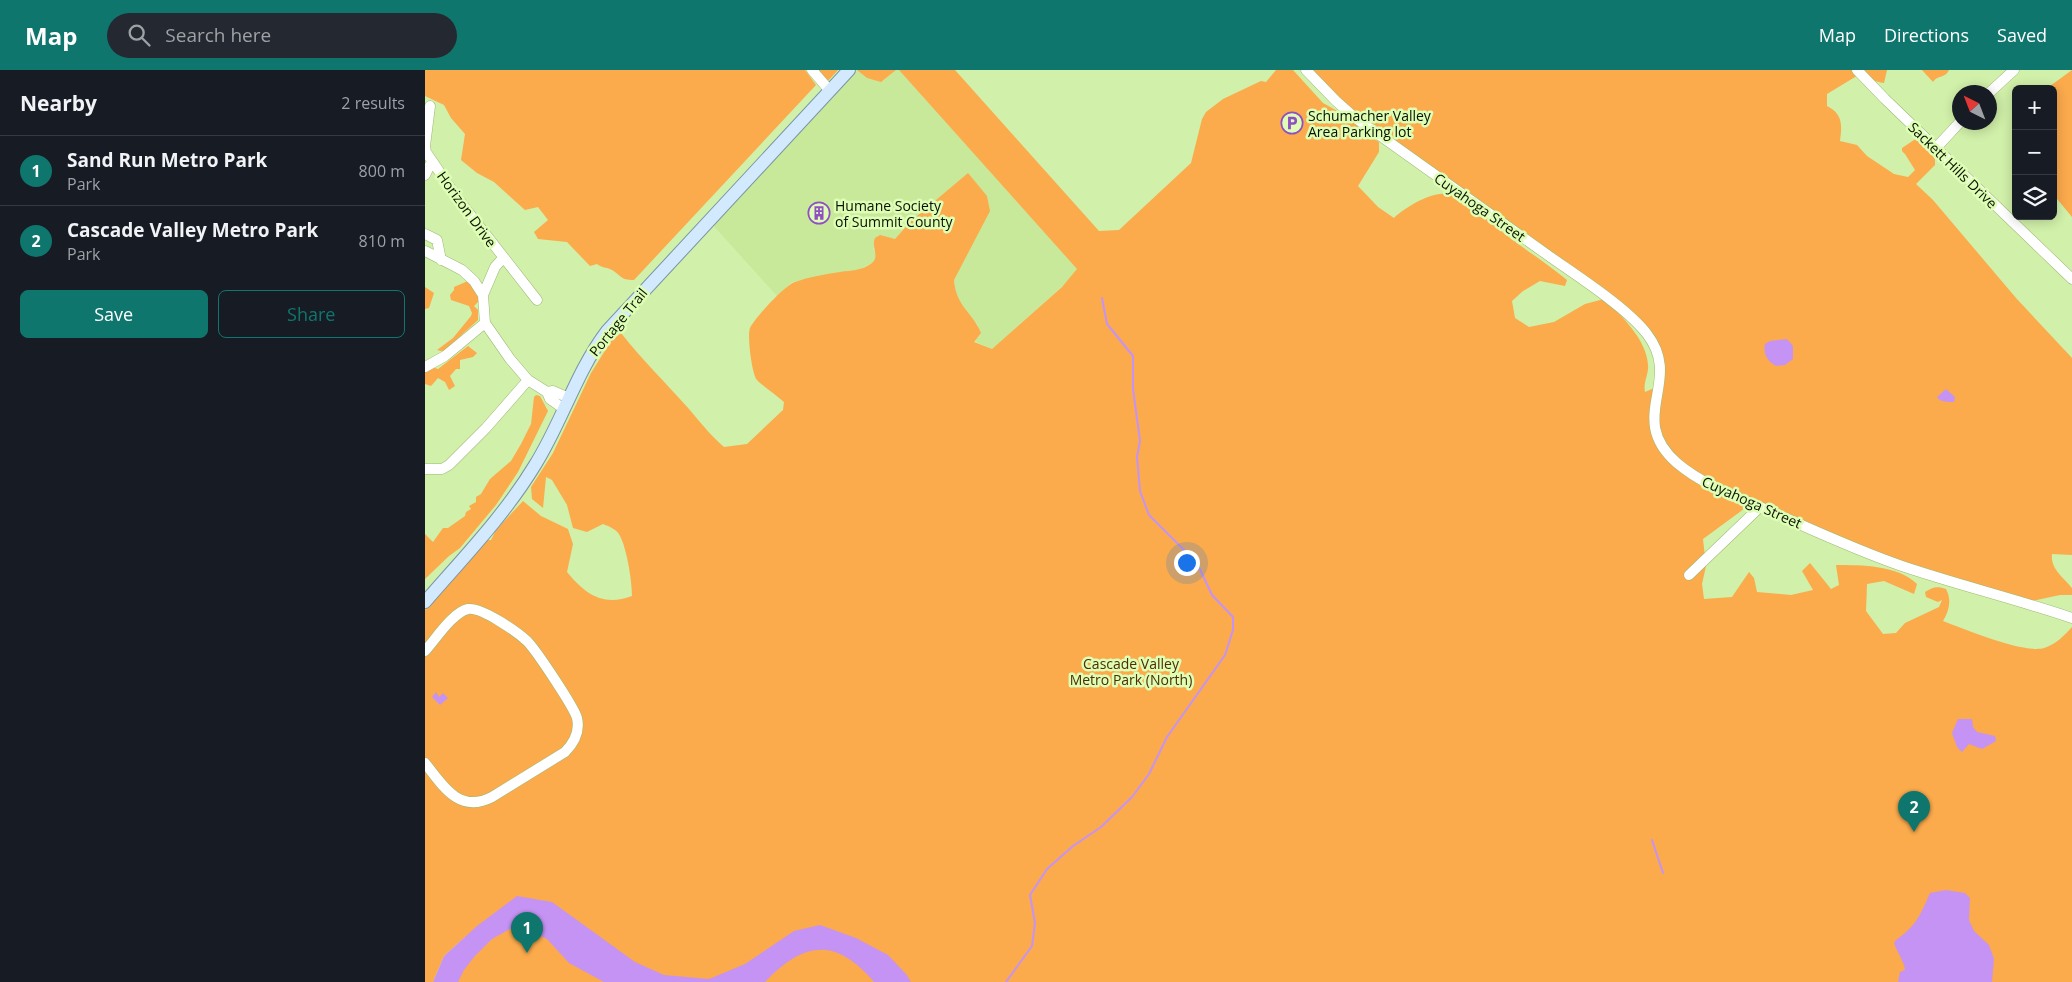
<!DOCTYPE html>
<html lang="en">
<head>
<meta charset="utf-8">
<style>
  :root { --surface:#171b24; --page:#242831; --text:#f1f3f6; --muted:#9ea1a6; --line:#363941; --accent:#0f766e }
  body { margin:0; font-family:"Open Sans",sans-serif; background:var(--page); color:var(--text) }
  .controls { position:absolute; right:15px; top:15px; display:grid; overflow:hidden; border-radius:8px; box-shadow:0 2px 12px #0003 }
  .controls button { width:45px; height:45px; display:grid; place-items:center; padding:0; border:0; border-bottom:1px solid var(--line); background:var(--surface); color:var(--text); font:25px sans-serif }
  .compass { position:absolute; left:1527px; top:15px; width:45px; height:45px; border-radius:50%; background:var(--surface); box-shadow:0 2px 12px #0003; rotate:318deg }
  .you { position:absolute; left:761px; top:492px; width:18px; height:18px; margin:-12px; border:4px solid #fff; border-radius:50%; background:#1a73e8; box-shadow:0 0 0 8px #1a73e833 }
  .badge { display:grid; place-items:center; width:32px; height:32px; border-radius:50%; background:var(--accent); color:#fff; font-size:16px; font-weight:700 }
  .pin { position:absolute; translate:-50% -41px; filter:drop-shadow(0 1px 2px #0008) }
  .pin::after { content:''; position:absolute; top:26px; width:18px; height:15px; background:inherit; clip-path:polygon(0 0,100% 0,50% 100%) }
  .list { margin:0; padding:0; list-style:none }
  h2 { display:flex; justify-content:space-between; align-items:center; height:65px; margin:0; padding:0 20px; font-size:21px }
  h2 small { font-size:16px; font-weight:400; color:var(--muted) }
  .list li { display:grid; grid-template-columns:32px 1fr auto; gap:15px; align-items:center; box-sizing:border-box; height:70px; padding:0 20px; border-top:1px solid var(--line) }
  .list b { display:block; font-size:19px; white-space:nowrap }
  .list p { margin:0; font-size:16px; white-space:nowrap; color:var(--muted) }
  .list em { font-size:16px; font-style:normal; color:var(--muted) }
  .actions { display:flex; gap:10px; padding:15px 20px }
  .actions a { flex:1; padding:11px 0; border:1px solid var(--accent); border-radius:8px; text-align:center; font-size:18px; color:var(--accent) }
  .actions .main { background:var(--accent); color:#fff }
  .icon { flex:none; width:28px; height:28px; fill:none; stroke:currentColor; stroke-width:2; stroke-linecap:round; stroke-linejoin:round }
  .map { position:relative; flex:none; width:1647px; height:912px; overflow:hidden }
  header { display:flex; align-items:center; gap:30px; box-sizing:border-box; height:70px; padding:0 25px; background:var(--accent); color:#fff }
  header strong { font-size:24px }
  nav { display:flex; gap:28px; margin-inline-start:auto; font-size:18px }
  .search { width:350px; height:45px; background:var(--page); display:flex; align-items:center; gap:12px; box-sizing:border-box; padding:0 18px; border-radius:28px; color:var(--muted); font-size:19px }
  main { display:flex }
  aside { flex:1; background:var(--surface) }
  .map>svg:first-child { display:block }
</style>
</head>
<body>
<header>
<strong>Map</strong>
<div class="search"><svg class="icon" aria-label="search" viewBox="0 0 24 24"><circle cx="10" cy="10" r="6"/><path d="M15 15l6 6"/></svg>Search here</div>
<nav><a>Map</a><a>Directions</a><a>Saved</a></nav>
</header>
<main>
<aside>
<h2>Nearby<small>2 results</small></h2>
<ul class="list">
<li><span class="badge">1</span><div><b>Sand Run Metro Park</b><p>Park</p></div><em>800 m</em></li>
<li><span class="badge">2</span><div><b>Cascade Valley Metro Park</b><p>Park</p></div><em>810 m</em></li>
</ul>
<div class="actions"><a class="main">Save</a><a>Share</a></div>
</aside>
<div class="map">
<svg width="1647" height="912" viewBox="0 0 1647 912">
  <rect width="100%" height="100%" fill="#d1f0a9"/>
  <!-- built -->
  <path fill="#c8e99a" d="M432,0L442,8L458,11L471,0H474L652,199L653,202L567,279L549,271L553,255L540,240L530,223L529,210L545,178L543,103L486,151L470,169L448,178L451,185L450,191L443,195L431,201L416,202L367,212L352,226L286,153Z"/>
  <!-- green -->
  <path fill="#fbaa4c" d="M0,0H380L391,15L209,210C195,210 197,206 187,200C181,197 177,198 172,194L165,196L142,172L113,169L109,162L123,150L113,137L100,140L69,112L52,103L36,90L40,64L26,48L19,35L0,26Z
    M389,0H413L402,12Z
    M432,0H471L456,12L442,8Z
    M474,0H530L674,161L694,160L766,93L777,49L781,42L798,29L836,11L841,12L851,0H868L898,33L925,48L937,61L954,72V82L933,116L953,137L969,148C979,138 1006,122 1020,124C1037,125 1074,160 1089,171C1107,184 1125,196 1142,210L1140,216L1115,211L1098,221L1087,231L1090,248L1104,257L1129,252L1160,234L1179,229C1196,245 1222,270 1223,295C1224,304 1218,312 1220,322L1234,316L1236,297L1232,281L1217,258L1201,244L1151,206L929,47L911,31L882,0H1432L1435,4L1402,24V36C1418,44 1417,55 1415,71L1432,75L1442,86L1469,104L1483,107L1490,100L1480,84L1477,81V78L1492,68L1510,89V95L1491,114L1508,130L1591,228L1647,288V485L1627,484C1625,499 1639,508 1647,518V525H1635L1598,533L1475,496L1327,433L1278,469L1281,496L1277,514L1279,529L1307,527L1324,502L1329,508L1332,522L1366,525L1388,520L1377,501L1385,493L1406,519L1414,515L1411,495C1436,495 1473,495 1492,514L1489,524L1459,511L1442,514L1441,541L1458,564L1471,563L1480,553L1514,537L1517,530L1513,532L1501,527L1500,522C1508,517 1512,516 1521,519C1527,530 1524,541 1518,551C1539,559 1599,584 1619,578C1630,575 1640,565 1647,557V912H21L29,895L47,874L40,867L19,886L8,912H0V540L60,470H66L71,460L98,431L116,446L143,459L148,474L142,502C160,524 178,537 207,526C207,511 202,481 196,468C193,460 186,457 178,454L162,462L148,458L142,435L127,410L121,407L118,438L107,429L106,417L128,383L166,303L186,271L196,263C217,290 242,314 264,339C276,353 285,365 299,377L322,374L358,340L359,332C355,328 333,312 332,310C327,304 322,266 325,258C330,248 360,215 370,212C384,207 400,204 415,202C427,200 437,201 447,193C455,186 446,177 450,168L455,165L470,169L486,151L543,103L562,126L565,141L529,210C531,237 547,241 556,263L549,272L567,279L637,217L652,199Z
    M1439,0H1462L1459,13C1451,12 1441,9 1439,0Z
    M1497,0H1524C1521,8 1512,5 1508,12Z
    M1647,0V147L1628,124V19H1621Z
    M43,211L54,228V231L49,236L53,240V250L20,280L16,281L12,280L28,268L46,246L47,243L44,236L26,230L25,225L29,220V217Z
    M0,217L9,223L4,238L0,239Z
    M43,276L52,283L48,287L35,290V299H31L25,306L30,316L24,320L20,312L13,308L6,316L0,314V302L7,297L13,299Z
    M111,325L115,326L123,341L93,402L71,435L35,478L24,486L0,509V464L8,472L18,458H23L40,446L41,442L46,439L44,436L51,432V427L56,424L65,409L86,391L96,374L106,354L109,327Z"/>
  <!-- water -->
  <path fill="#c593f4" d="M1362,269L1368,276V289L1360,295L1351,296C1342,291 1338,284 1340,274L1345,271Z
    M1521,319L1530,327L1529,332C1523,332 1515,332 1512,327Z
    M11,622L14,627L18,623L23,628L15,635L7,627Z
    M1533,649H1547L1548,657L1552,662L1570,666L1571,671L1557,679L1544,674L1537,682L1532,677L1527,663Z
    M1521,820L1540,823L1545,828L1544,850L1549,861L1564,875L1569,889L1567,912H1473L1475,902L1480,900C1479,891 1472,882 1469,873C1472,868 1477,866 1481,862C1493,852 1499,837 1505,823Z
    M92,826L127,832L210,892L239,905L284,909L320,894L369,861L395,855L431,868L463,885L481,904L486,912H449C411,867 379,871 340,912H179L144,893L122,869L98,858H87L67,869L49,887L39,900L33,912H8L19,886L52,856Z"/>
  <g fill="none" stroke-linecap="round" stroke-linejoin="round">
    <!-- stream -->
    <path stroke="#c593f4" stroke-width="2" d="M1227,770L1238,803
      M581,912L607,876L610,853L605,825L622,799L648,776L676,757L707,727L724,704L742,667L800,585L808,560V547L787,525L772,493L724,445L715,421L712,387L715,371L708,319V286L682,254L677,228"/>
    <!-- minor casing -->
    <g stroke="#9eba76" stroke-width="11">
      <path id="minor" d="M387,0L405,21
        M881,0L911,31L929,47C994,94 1059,140 1124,186C1152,206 1201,237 1222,264C1259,312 1200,347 1252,393C1279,416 1315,428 1347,442C1390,461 1433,481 1477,496C1533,515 1591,529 1647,548
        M1432,0L1460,29L1647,209
        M1564,23L1589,0
        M5,36L0,76L1,82L33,129L112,230
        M1511,78L1535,52
        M0,105L7,91
        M0,164L12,170L16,190
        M0,181L37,200L49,211L58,225L60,253L85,289L103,310L122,322L128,321L144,328
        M58,225L70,197L78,188
        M0,297L20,286L60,253
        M122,322L125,329L139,339
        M0,399H17L24,395L61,358L103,310
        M1264,505L1335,437
        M0,581C10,570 28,542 43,539C57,537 92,562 102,571C111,580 149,637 152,648C155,661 149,673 140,682L67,727C34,744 18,716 0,693"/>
    </g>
    <!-- major casing -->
    <g stroke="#7995a5" stroke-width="14">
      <path id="major" d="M0,532C38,488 79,446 110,395C137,352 151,302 182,261L424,0"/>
    </g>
    <!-- minor -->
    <use href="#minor" stroke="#fff" stroke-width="10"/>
    <!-- major -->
    <use href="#major" stroke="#d3e9fe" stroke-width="12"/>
  </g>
  <!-- icons -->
  <defs>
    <g id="parking-ring" transform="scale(1.125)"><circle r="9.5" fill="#defdb5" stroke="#904fc4" stroke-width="1.5"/><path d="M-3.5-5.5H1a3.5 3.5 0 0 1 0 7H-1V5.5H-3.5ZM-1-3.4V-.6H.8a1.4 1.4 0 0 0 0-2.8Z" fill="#904fc4"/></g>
    <g id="building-ring" transform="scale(1.125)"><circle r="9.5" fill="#defdb5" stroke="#904fc4" stroke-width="1.5"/><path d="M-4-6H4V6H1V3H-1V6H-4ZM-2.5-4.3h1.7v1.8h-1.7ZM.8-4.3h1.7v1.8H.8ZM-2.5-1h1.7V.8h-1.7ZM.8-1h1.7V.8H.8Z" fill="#904fc4"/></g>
  </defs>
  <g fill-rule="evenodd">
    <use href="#parking-ring" x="867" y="53"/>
    <use href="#building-ring" x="394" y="143"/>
  </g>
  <g text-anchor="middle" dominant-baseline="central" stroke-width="5" stroke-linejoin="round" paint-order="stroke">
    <!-- poi labels -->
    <g font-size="14" fill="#091200" stroke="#defdb5" text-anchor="start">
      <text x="883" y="45">Schumacher Valley<tspan x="883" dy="16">Area Parking lot</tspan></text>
      <text x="410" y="135">Humane Society<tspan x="410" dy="16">of Summit County</tspan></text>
    </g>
    <!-- street labels -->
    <g font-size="14" fill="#091200" stroke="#defdb5">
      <text transform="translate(1528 95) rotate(44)">Sackett Hills Drive</text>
      <text transform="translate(1055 137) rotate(35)">Cuyahoga Street</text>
      <text transform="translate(42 139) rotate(54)">Horizon Drive</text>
      <text transform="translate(193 252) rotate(-51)">Portage Trail</text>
      <text transform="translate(1327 432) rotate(24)">Cuyahoga Street</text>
    </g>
    <!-- park labels -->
    <g font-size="14" fill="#4d2d04" stroke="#defdb5">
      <text x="706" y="593">Cascade Valley<tspan x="706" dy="16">Metro Park (North)</tspan></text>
    </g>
  </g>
</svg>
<div class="controls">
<button>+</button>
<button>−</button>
<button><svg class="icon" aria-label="layers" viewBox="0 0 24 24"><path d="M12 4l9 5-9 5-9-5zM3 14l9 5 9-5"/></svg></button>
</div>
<svg class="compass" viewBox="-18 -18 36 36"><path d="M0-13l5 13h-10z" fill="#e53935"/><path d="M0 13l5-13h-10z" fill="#9ea1a6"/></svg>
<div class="you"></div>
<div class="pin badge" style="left:102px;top:883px">1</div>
<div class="pin badge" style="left:1489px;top:762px">2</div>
</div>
</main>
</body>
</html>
